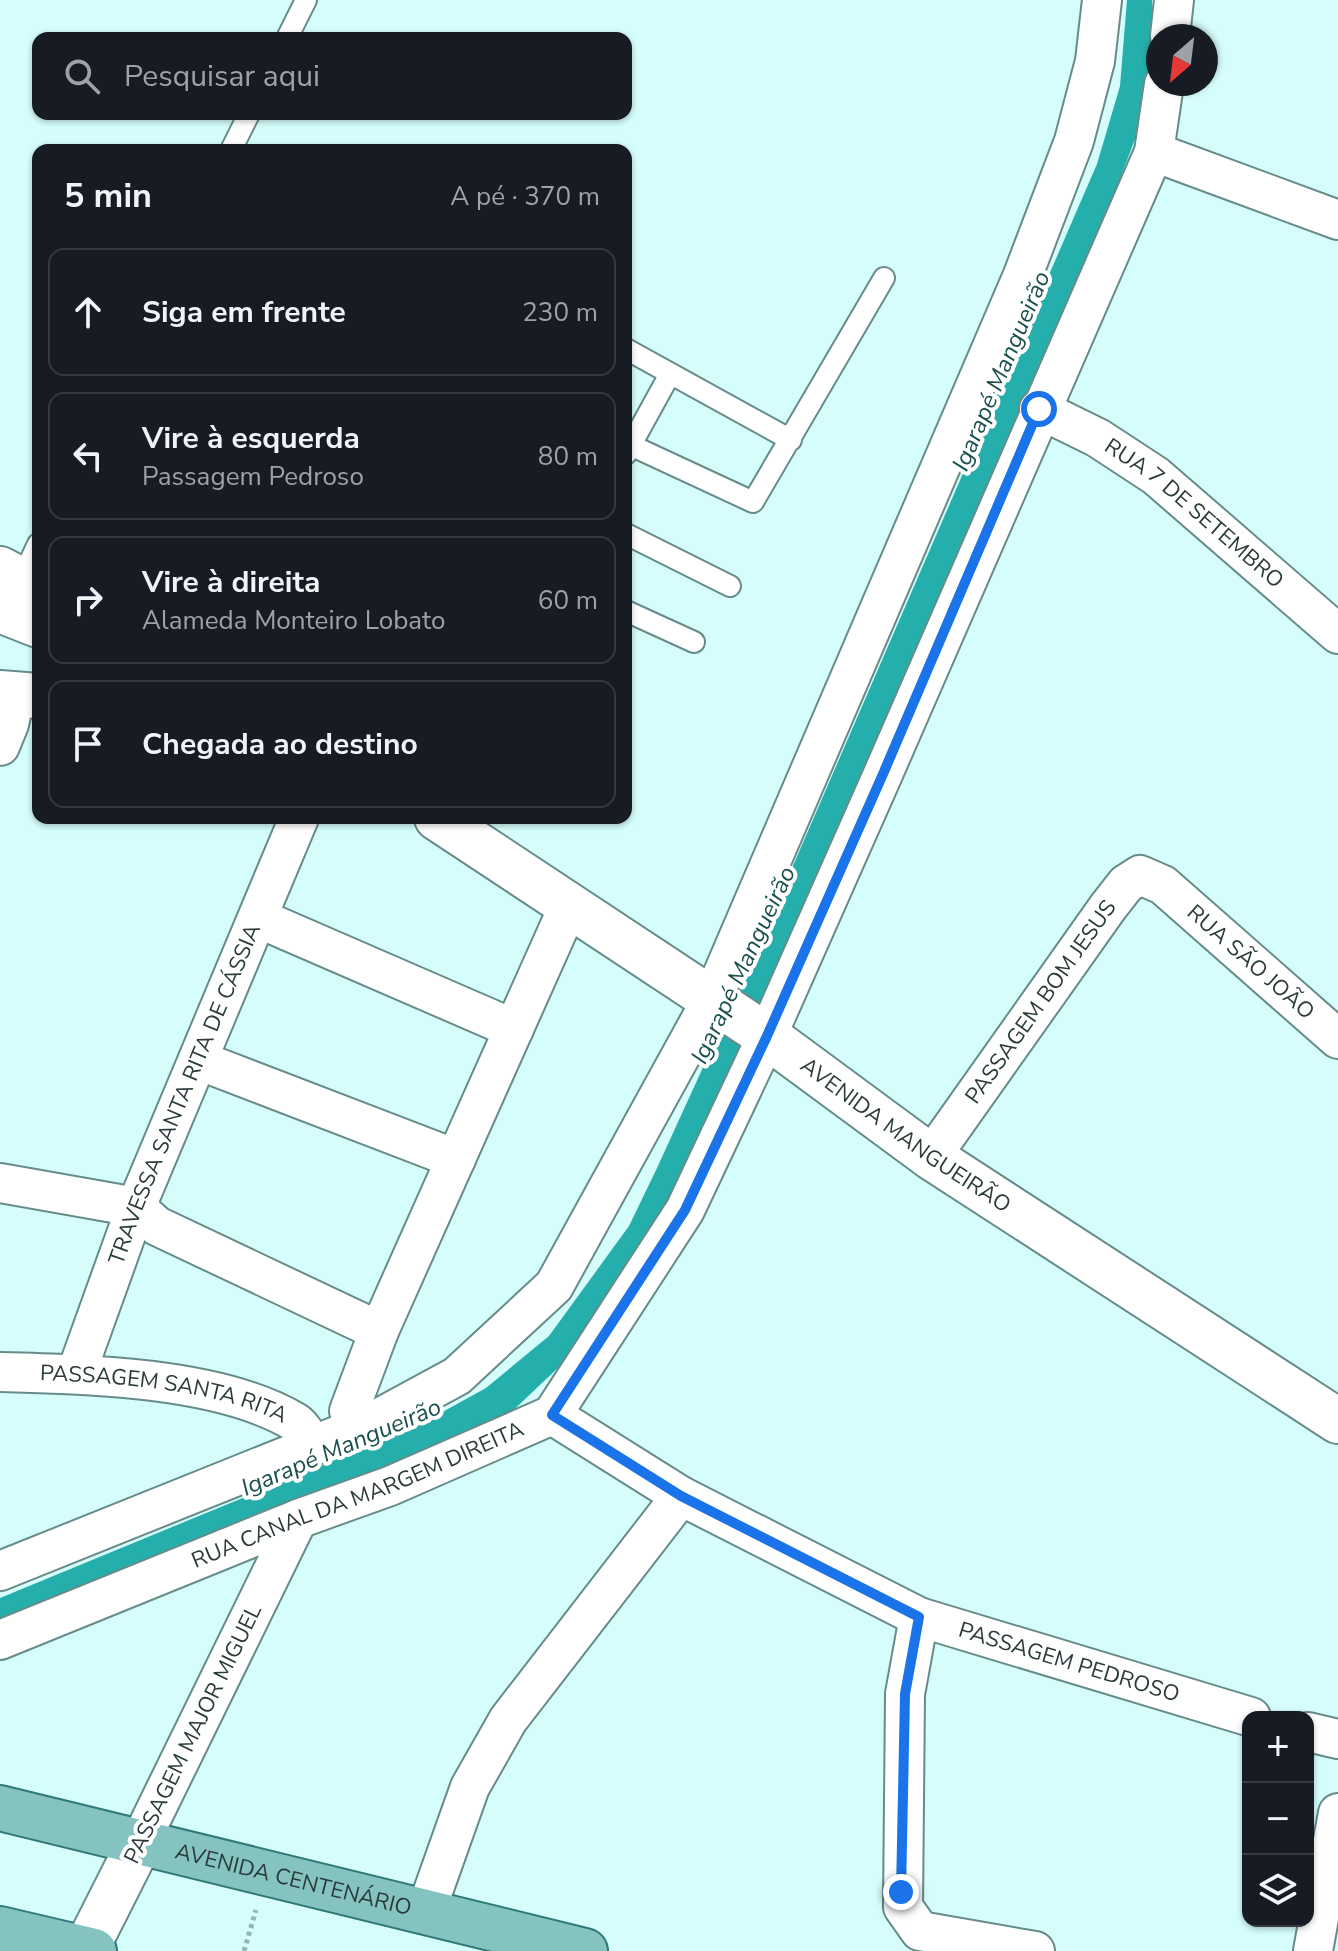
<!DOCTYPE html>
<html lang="pt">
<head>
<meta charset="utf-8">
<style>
  :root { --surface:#171b24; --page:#20242c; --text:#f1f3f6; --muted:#9ea1a6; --line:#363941 }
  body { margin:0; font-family:"Nunito Sans",sans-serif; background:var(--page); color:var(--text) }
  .controls { position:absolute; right:24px; bottom:24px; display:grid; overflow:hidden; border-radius:16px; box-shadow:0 2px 6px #0004 }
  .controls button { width:72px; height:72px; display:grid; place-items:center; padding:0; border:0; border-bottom:2px solid var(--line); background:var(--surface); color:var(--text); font:40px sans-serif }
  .compass { position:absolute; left:1146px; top:24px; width:72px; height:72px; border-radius:50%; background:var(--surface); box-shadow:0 2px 6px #0004; rotate:208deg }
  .stop { position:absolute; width:24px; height:24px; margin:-18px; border:6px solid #1a73e8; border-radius:50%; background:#fff }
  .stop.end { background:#1a73e8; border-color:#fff; box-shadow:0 2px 8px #0008 }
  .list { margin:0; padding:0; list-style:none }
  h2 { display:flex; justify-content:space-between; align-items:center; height:104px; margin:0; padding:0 32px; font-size:34px }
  h2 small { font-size:26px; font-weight:400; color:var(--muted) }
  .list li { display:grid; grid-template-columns:52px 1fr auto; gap:24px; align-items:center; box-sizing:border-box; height:128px; margin:0 16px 16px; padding:0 16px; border:2px solid var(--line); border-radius:16px }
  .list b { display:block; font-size:30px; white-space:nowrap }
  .list p { margin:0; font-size:26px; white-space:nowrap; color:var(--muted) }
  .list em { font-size:26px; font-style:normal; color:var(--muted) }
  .icon { flex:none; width:44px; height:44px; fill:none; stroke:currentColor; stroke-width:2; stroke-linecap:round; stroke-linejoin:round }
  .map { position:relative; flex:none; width:1338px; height:1951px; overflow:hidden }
  .search { position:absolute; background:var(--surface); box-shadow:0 2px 6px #0004; left:32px; top:32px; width:600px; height:88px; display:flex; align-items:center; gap:20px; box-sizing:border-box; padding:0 28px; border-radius:16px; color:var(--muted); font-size:30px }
  .panel { position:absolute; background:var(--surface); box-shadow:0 2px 6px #0004; left:32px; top:144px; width:600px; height:680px; border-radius:16px }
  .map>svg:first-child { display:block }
</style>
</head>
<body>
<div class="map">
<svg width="1338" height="1951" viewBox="0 0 1338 1951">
  <rect width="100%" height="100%" fill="#d5fdfb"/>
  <!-- water -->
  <path fill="#25afac" d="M1127,0H1152V44L1140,126L1118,184L785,949L666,1208L625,1287L561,1365L504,1419L432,1457L0,1624V1598L417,1426L486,1388L549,1336L629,1226L657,1168L753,958L1097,164L1120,86Z"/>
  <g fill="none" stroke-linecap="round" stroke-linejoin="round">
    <!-- lane casing -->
    <g stroke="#668c8a" stroke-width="24">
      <path id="lane" d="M287,38L306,0
        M231,150L249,114
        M626,349L791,440
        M626,443L753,502L884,278
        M626,454L670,374
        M626,534L730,586
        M21,580L38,544
        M626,611L694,642"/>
    </g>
    <!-- street casing -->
    <g stroke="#668c8a" stroke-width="42">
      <g id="street">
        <path d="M1170,36L1174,0"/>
        <path d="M1154,152L1338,220"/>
        <path id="s1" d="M1039,409L1098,438L1156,476L1338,634"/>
        <path d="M0,746L9,724L16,694"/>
        <path d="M258,918L514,1029"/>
        <path d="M198,1060L456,1159"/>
        <path id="s2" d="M931,1157L1108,907L1126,884L1140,875L1163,885L1338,1039"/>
        <path d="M0,1183L136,1207"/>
        <path d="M136,1207L157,1226L379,1331"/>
        <path id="s3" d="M0,1372C86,1374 220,1377 295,1422C303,1427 308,1439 313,1446"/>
        <path id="s4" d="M76,1374L136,1207L299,818"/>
        <path id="s5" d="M552,1415L681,1496L919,1617L1251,1717"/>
        <path d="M374,1421L349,1411L379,1331L570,903"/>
        <path d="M0,1571L374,1421L457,1376L554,1286L712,999L1023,275L1074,141L1095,61L1102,0"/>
        <path d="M919,1617L905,1694L903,1907L920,1931L1035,1951"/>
        <path id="s6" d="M0,1640L298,1519L390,1486L552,1415L685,1210L767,1036L883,774L1154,152L1164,84"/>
        <path d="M1308,1732L1338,1739"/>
        <path d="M139,1844L298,1519"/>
        <path d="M426,1911L470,1787L508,1720L681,1496"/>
        <path d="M1313,1951L1338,1813"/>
      </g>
    </g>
    <!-- secondary casing -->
    <g stroke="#668c8a" stroke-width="48">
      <g id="secondary">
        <path d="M0,569L21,580L38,595"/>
        <path d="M0,610L38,625"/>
        <path d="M0,693L38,696"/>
        <path id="s7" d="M437,818L767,1036L931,1157L1338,1421"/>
        <path d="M85,1951L139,1844"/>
      </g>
    </g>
    <!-- primary casing -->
    <g stroke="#307977" stroke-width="48">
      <g id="primary">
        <path id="s8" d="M0,1808L585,1951"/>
        <path d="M0,1929L94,1951"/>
      </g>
    </g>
    <!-- path -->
    <path stroke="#95b4b3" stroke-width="5" stroke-dasharray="4 4" stroke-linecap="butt" d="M244,1951L256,1910"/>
    <!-- lane -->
    <use href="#lane" stroke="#fff" stroke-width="20"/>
    <!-- street -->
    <use href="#street" stroke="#fff" stroke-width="38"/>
    <!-- secondary -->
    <use href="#secondary" stroke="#fff" stroke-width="44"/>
    <!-- primary -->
    <use href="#primary" stroke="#85c3c1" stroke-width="44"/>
  </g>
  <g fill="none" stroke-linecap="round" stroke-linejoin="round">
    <!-- route -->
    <path stroke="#1a73e8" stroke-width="10" d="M901,1892L905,1694L919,1617L681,1496L552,1415L685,1210L767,1036L883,774L1039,409"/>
  </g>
  <g text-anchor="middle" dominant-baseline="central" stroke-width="8" stroke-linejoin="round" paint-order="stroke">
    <!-- street labels -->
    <g font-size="22" fill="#2b3b3b" stroke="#fff">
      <text stroke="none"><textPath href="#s1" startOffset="188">RUA 7 DE SETEMBRO</textPath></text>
      <text stroke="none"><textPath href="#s2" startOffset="494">RUA SÃO JOÃO</textPath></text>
      <text stroke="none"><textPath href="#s2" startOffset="190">PASSAGEM BOM JESUS</textPath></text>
      <text stroke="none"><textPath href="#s4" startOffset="300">TRAVESSA SANTA RITA DE CÁSSIA</textPath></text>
      <text stroke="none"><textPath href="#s7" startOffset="566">AVENIDA MANGUEIRÃO</textPath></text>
      <text stroke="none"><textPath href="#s3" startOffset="166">PASSAGEM SANTA RITA</textPath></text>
      <text stroke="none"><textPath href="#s6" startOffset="386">RUA CANAL DA MARGEM DIREITA</textPath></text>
      <text stroke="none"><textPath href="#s5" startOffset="576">PASSAGEM PEDROSO</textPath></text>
      <text transform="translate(193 1734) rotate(-64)">PASSAGEM MAJOR MIGUEL</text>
      <text stroke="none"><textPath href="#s8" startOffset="302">AVENIDA CENTENÁRIO</textPath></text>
    </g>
    <!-- water labels -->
    <g font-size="24" font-style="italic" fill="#1a514f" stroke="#fff">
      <text transform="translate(1001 371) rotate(-67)">Igarapé Mangueirão</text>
      <text transform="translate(743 965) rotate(-65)">Igarapé Mangueirão</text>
      <text transform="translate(341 1447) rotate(-23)">Igarapé Mangueirão</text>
    </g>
  </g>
</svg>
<div class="controls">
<button>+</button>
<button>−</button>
<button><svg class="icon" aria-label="layers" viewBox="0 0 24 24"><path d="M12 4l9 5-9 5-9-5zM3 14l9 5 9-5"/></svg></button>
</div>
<svg class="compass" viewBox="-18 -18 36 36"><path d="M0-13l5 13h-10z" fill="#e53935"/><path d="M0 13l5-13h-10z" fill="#9ea1a6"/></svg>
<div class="stop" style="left:1039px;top:409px"></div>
<div class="stop end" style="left:901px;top:1892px"></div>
<div class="search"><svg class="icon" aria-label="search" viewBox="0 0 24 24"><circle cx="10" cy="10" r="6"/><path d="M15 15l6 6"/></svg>Pesquisar aqui</div>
<section class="panel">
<h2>5 min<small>A pé · 370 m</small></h2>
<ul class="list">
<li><svg class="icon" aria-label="ahead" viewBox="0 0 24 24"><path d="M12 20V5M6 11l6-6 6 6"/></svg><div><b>Siga em frente</b></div><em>230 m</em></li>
<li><svg class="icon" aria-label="left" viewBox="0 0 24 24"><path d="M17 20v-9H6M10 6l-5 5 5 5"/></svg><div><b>Vire à esquerda</b><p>Passagem Pedroso</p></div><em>80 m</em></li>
<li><svg class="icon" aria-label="right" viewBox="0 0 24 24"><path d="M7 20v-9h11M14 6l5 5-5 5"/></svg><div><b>Vire à direita</b><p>Alameda Monteiro Lobato</p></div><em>60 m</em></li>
<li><svg class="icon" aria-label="arrive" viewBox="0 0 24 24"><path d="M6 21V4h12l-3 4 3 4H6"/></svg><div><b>Chegada ao destino</b></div></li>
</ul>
</section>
</div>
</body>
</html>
